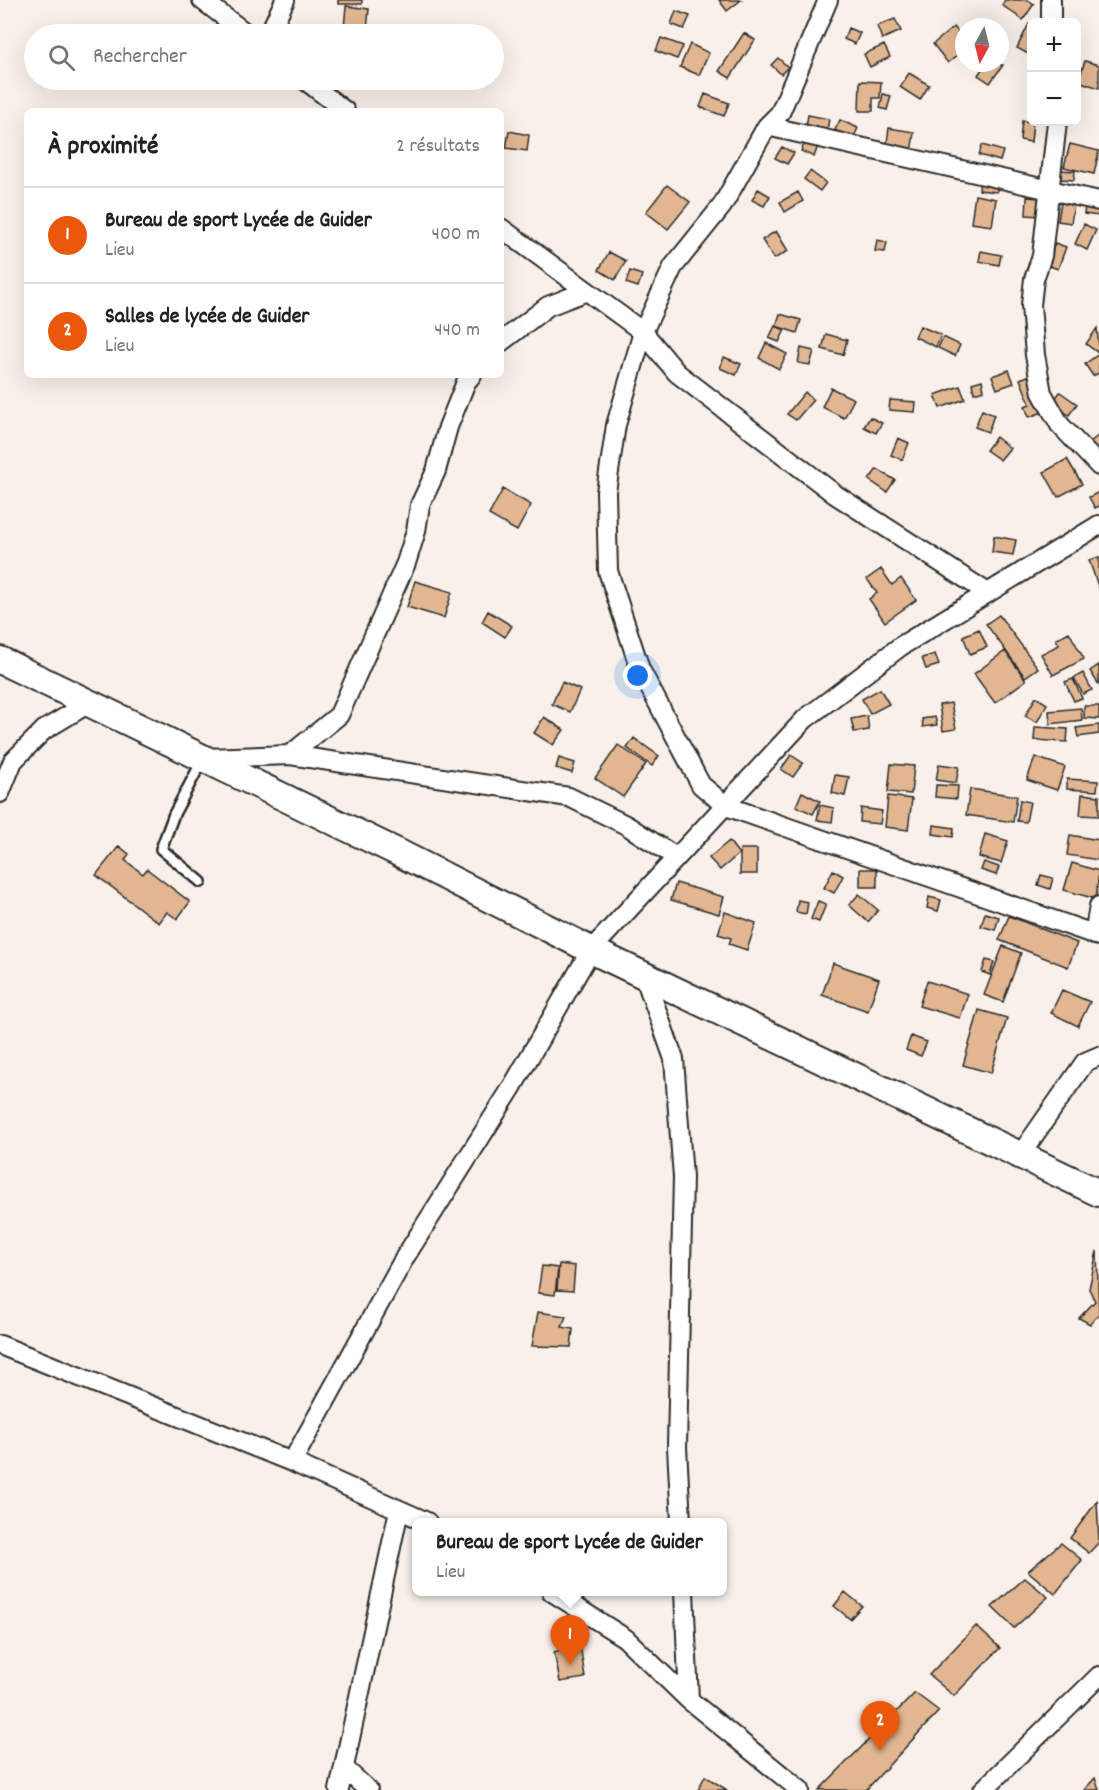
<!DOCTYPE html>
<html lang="fr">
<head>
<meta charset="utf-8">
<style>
  :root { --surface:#fff; --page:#f6f6f6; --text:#202124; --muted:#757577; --line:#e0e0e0; --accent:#ea580c }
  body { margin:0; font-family:Dekko,sans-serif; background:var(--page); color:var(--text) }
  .controls { position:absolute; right:18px; top:18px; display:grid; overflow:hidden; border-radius:9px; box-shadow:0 6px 24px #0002 }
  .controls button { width:54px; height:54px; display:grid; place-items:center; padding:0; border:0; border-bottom:2px solid var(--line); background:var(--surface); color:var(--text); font:30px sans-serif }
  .compass { position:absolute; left:955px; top:18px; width:54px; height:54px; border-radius:50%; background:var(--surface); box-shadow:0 6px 24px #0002; rotate:187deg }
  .you { position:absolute; left:638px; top:676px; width:21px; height:21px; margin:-15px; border:4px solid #fff; border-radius:50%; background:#1a73e8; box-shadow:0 0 0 9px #1a73e833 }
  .badge { display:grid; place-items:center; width:39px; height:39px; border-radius:50%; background:var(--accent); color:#fff; font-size:20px; font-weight:700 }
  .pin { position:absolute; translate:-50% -50px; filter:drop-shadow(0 2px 3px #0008) }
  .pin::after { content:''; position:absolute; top:32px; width:21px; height:18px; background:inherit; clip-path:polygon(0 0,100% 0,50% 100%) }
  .popup { position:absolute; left:412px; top:1518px; width:315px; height:78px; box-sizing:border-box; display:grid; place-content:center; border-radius:9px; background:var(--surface); filter:drop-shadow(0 2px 4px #0005); font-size:20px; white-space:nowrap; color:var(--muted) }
  .popup b { font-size:22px; color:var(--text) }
  .popup::after { content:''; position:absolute; left:50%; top:100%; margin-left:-12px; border:12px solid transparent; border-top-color:var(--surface) }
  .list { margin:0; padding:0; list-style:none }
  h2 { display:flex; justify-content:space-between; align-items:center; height:78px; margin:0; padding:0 24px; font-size:26px }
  h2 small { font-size:20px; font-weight:400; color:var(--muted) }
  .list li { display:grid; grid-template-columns:39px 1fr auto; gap:18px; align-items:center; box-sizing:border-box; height:96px; padding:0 24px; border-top:2px solid var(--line) }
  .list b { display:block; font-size:22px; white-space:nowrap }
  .list p { margin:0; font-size:20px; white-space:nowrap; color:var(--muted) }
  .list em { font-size:20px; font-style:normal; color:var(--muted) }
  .icon { flex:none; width:33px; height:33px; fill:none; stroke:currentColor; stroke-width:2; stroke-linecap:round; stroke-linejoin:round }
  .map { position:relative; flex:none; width:1099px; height:1790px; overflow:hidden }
  .search { position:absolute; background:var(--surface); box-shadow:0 6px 24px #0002; left:24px; top:24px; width:480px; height:66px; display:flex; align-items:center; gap:15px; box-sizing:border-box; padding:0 21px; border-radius:33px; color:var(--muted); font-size:22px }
  .panel { position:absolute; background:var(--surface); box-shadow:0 6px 24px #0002; left:24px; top:108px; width:480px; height:270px; border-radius:9px }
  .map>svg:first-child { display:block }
</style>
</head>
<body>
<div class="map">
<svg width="1099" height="1790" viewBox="0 0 1099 1790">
  <rect width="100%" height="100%" fill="#f9f0e9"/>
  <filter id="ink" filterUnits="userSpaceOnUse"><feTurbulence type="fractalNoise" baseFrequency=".0167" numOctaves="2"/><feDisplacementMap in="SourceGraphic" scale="12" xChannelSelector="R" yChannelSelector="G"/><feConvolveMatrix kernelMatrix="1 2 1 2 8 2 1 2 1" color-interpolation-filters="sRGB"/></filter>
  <g filter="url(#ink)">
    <!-- building -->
    <path fill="#e1b691" stroke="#2b2b2b" stroke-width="1.5" d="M338,0H362V4H338Z
      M719,0H741L727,11Z
      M1005,0H1028L1034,4L1023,20L1002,5Z
      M346,6L369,9L367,31L344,28Z
      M676,11L690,16L684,29L671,24Z
      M895,19L901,31L882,39L877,26Z
      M1029,24L1032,25V56L1017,48Z
      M954,27L964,39V50L948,63L933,44Z
      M848,28L860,33L855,44L844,39Z
      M744,33L755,40L730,78L719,71Z
      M661,38L683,46L677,59L656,51Z
      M690,44L709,53L699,75L680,67Z
      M884,45L890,57L870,67L864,54Z
      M778,58L788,67L781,74L771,65Z
      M1085,61L1099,65V88L1078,81Z
      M986,63L1003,65L990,83L978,75Z
      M909,73L929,85L920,100L900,87Z
      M860,81L881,82L880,98H873V111H859Z
      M705,94L729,103L724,116L700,107Z
      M883,94L891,96L887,110L880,108Z
      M808,115L829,119L826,136L805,133Z
      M840,120L858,128L853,139L835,130Z
      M1022,121L1033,122L1031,142L1020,140Z
      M889,128L914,132L911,154L886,150Z
      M509,131L529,135L527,151L506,148Z
      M807,138L819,143L814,157L801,151Z
      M1070,144L1099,151L1094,174L1064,167Z
      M982,145L1003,151L1000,161L979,155Z
      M782,147L794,153L787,164L775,158Z
      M1060,170L1075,171L1074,180L1060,179Z
      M810,171L826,183L820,191L804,179Z
      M980,179L998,180L997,192L979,190Z
      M667,185L690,202L668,229L646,212Z
      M758,189L770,196L764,206L752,200Z
      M798,192L803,201L785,212L780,202Z
      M975,195L996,199L992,226L971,223Z
      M1062,196L1075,198L1071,223L1058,221Z
      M1027,197L1040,198L1039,216L1026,215Z
      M1086,198L1099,200V216L1084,214Z
      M1084,224L1096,230L1087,250L1075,244Z
      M776,231L788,251L774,259L762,240Z
      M877,240L887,242L885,252L875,251Z
      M1055,243L1066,247L1058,269L1047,265Z
      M981,251L1001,255L999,265L979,261Z
      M609,252L626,261L615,280L599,270Z
      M630,271L642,275L638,287L626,283Z
      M780,314L801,320L797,333L776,326Z
      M775,326L785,330L779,342L769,338Z
      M920,326L941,335L936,347L915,337Z
      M1097,328L1099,348L1097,352L1086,344Z
      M826,334L847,340L843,355L822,349Z
      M943,337L960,345L955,356L938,348Z
      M766,343L787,354L779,369L759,358Z
      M801,348L814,351L810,365L798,363Z
      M1099,354V373L1093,376L1085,364Z
      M724,357L741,364L736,375L720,368Z
      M1009,370L1014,383L997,389L992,376Z
      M1028,376L1043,412L1029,417L1025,406L1030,404L1020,379Z
      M982,380L984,390L974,393L972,383Z
      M960,386L965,399L940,408L935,395Z
      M831,388L854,399L844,418L822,407Z
      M805,392L813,400L796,420L787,414Z
      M1060,392L1077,404L1069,415L1052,403Z
      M890,400L916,402L915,412L889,410Z
      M982,410L994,415L988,432L975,427Z
      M870,417L882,423L876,433L864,427Z
      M1099,435V453L1090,442Z
      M996,437L1010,448L1000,460L986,450Z
      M898,438L909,443L902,460L891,455Z
      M1067,459L1082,484L1058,497L1044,472Z
      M877,469L895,480L887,492L869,480Z
      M503,489L531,505L517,531L489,515Z
      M1099,492V506L1095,508L1089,497Z
      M994,536L1016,540L1013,555L992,552Z
      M1099,557V589L1089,560Z
      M881,569L892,585L901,578L916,600L885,622L869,599L877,593L867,579Z
      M415,581L452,592L444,618L407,607Z
      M488,611L512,626L505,637L482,622Z
      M999,615L1038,668L1025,677L986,624Z
      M979,629L987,647L970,654L963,636Z
      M1069,632L1084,659L1053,675L1041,654L1059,645L1056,639Z
      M1005,651L1026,680L995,703L974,674Z
      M935,654L939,665L926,669L922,658Z
      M1099,665V685L1090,671Z
      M1083,673L1092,690L1083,694L1074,678Z
      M1073,679L1082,698L1074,701L1065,682Z
      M562,682L580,690L570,712L552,704Z
      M880,689L889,704L870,714L862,699Z
      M1036,697L1047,704L1037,722L1025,716Z
      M951,703L956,729L943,731L939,705Z
      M1084,706H1099V719L1084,718Z
      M1081,708L1082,720L1050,724L1049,711Z
      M867,716L869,730L854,732L851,719Z
      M544,717L564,730L553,745L534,733Z
      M935,717L937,725L923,727L922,719Z
      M1099,725V734L1078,737L1076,728Z
      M1035,727L1068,729L1067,742L1034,740Z
      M634,738L659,756L652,766L627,748Z
      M618,745L646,764L623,797L595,778Z
      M791,755L803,763L793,777L781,769Z
      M1035,757L1065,767L1057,790L1027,780Z
      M559,758L575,763L572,773L556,768Z
      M891,764L914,766L911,794L888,792Z
      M939,764L959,767L956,783L936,780Z
      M835,775L849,777L845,796L832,793Z
      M1067,779L1098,781L1097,791L1067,789Z
      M936,785L958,786L957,799L935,797Z
      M970,789L1017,796L1013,822L966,815Z
      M802,792L820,801L813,814L796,806Z
      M1082,794L1099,796V816L1080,815Z
      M888,796L912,799L908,830L885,827Z
      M1020,800L1030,802L1026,822L1017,821Z
      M820,805L834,808L832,822L817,820Z
      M861,808L882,811L880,824L860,822Z
      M934,825L954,828L953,837L933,834Z
      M985,834L1008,841L1001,863L979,857Z
      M1070,835L1099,840L1098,860L1067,855Z
      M729,841L739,854L720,870L709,858Z
      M119,846L129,854L125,860L143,874L147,869L190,902L177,919L167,912L159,923L96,875Z
      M740,849H757V874H740Z
      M984,862L999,867L996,875L981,870Z
      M1072,863L1099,871L1096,899L1064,890Z
      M860,869H877V887H860Z
      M833,870L843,876L834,893L824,888Z
      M1041,875L1053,878L1050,889L1038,885Z
      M676,883L724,897L719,914L671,900Z
      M859,894L878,910L868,922L849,905Z
      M929,897L941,900L938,911L927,908Z
      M798,900L808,902L806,914L796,912Z
      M818,901L826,904L819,922L811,919Z
      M725,912L756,923L747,950L729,944L731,938L718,934Z
      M985,913L999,917L995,930L981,926Z
      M1009,916L1077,943L1068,967L999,940Z
      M1003,946L1021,953L1003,1002L984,995Z
      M986,960L994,962L990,975L982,972Z
      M833,963L879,979L868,1011L822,995Z
      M927,981L968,994L960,1018L919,1006Z
      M1062,990L1090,1002L1078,1026L1051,1013Z
      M979,1010L1007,1018L991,1073L963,1065Z
      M911,1036L927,1042L921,1056L906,1050Z
      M1097,1251L1099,1314L1090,1324L1079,1318L1095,1301L1089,1289Z
      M559,1264L575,1266L573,1291L557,1290Z
      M542,1266L558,1268L555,1295L538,1293Z
      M538,1312L566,1316L562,1327L573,1329L571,1347L532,1346Z
      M1097,1501L1099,1542L1089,1553L1070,1538Z
      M1061,1543L1082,1560L1055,1594L1028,1571Z
      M1025,1578L1048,1597L1014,1628L992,1607Z
      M845,1592L862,1606L850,1619L834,1606Z
      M976,1626L1000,1648L954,1696L929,1675Z
      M580,1644L585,1678L560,1682L554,1652Z
      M915,1693L939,1711L866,1790H819Z
      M705,1776L727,1790H698Z
      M1095,1778L1099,1790H1084Z"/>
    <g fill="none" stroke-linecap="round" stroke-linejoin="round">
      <!-- lane casing -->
      <g stroke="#2b2b2b" stroke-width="14">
        <path id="lane" d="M201,882L161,849L174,814L202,761"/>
      </g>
      <!-- street casing -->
      <g stroke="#2b2b2b" stroke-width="22">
        <path id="street" d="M202,0L247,34
          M828,0L780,113L767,126L722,206L673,267L643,332L616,425L606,492L608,571L640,669L701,785L726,806L1099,936
          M1051,0V22
          M269,34L285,0
          M305,80L345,111
          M1057,122L1042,256L1034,279L1031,305L1035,355L1042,393L1060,425L1099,466
          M767,126L1099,201
          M501,228L643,332L677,373L836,495L988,593
          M501,342L548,306L587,291
          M290,755L339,715L406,563L416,531L420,505L436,471L448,427L466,382L472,375
          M205,758L290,755L569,797L626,825L676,857
          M0,793L13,761L44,730L89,703
          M1094,935L1099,906
          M644,975L674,1059L683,1177L677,1447L681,1522
          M1021,1154L1085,1062L1099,1056
          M0,1345L292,1462L427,1522
          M292,1462L405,1257L511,1089L591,950L805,719L901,646L1099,525
          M552,1592L625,1638L689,1700L800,1790
          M684,1592L689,1700
          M345,1769L368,1790
          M339,1790L399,1510
          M983,1790L1099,1676"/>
      </g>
      <!-- secondary casing -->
      <g stroke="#2b2b2b" stroke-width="30">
        <path id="secondary" d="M0,660L397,852L591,950L1099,1193"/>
      </g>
      <!-- lane -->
      <use href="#lane" stroke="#fff" stroke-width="9"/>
      <!-- street -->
      <use href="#street" stroke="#fff" stroke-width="18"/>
      <!-- secondary -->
      <use href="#secondary" stroke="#fff" stroke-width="26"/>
    </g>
  </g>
</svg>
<div class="controls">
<button>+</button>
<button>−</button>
</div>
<svg class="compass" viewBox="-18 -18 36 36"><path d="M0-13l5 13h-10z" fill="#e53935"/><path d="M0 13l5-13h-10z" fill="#757577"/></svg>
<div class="you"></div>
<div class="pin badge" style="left:570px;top:1665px">1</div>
<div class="popup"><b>Bureau de sport Lycée de Guider</b>Lieu</div>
<div class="pin badge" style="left:880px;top:1751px">2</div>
<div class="search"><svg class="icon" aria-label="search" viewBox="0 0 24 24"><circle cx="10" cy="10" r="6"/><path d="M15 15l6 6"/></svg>Rechercher</div>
<section class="panel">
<h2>À proximité<small>2 résultats</small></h2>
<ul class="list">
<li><span class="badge">1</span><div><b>Bureau de sport Lycée de Guider</b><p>Lieu</p></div><em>400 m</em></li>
<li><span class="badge">2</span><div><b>Salles de lycée de Guider</b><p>Lieu</p></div><em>440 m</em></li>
</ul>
</section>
</div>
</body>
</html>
